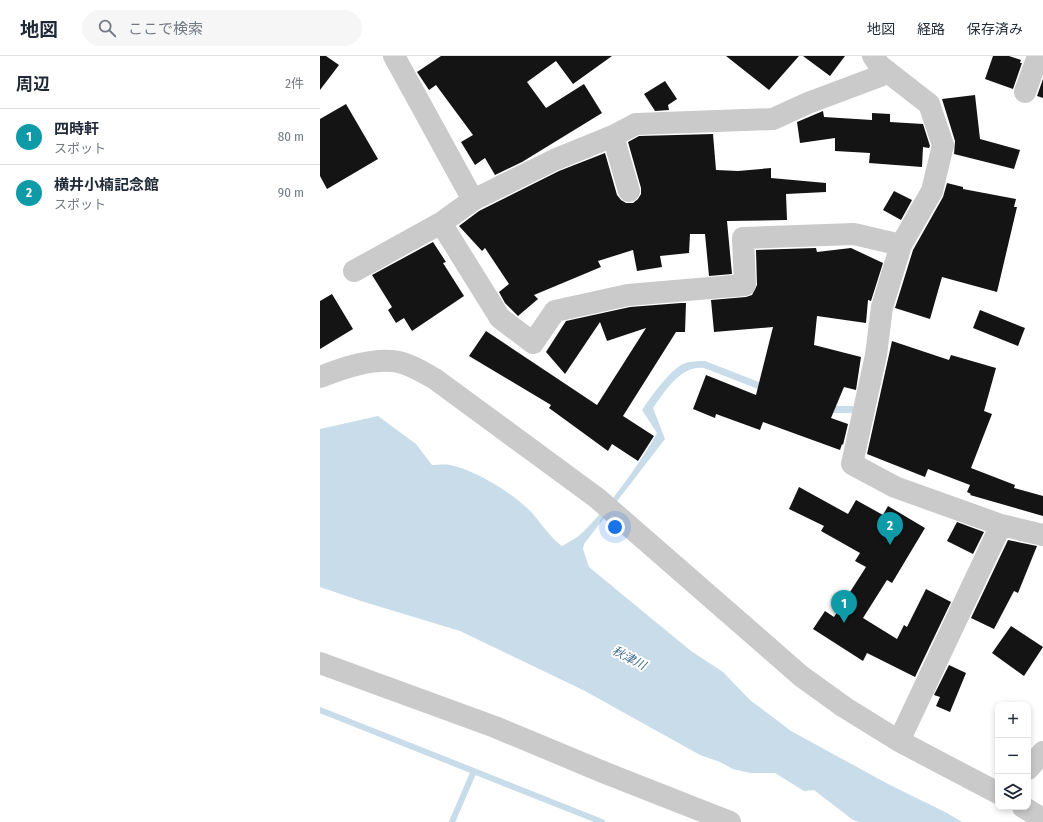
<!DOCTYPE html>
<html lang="ja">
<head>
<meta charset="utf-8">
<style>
  :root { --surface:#fff; --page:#f6f6f7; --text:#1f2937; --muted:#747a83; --line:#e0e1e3; --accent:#de3540 }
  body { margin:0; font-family:"Fira Sans Condensed","Noto Sans JP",sans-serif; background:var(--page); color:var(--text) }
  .controls { position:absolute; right:12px; bottom:12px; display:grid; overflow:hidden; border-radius:8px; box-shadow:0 2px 6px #0003 }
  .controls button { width:36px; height:36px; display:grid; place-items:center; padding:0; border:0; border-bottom:1px solid var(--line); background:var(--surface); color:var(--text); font:20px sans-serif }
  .you { position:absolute; left:295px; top:471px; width:14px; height:14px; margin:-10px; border:3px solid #fff; border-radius:50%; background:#1a73e8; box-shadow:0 0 0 6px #1a73e833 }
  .badge { display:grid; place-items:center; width:26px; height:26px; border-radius:50%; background:var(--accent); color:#fff; font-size:13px; font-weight:700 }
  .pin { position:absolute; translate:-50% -33px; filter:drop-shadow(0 1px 2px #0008) }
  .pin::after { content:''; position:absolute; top:21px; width:14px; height:12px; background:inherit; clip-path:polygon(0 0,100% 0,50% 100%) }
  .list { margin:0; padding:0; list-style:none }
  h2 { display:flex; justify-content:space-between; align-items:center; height:52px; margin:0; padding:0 16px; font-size:17px }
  h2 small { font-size:13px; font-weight:400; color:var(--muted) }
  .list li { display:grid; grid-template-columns:26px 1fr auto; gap:12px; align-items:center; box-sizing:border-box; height:56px; padding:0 16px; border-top:1px solid var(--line) }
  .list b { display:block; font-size:15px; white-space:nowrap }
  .list p { margin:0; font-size:13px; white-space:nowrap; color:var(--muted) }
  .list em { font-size:13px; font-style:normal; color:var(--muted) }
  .icon { flex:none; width:22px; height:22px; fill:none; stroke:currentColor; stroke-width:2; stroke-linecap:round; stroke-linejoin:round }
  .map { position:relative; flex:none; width:723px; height:766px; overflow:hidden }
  header { display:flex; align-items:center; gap:24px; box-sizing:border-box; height:56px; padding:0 20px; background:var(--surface); border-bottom:1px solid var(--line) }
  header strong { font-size:19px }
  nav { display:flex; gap:22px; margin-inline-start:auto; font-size:14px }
  .search { width:280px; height:36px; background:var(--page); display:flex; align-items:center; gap:10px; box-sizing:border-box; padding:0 14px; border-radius:22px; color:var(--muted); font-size:15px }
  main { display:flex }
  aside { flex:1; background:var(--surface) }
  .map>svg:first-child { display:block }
</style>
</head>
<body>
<header>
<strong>地図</strong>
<div class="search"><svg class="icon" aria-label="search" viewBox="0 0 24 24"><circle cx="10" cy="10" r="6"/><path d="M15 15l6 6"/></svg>ここで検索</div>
<nav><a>地図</a><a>経路</a><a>保存済み</a></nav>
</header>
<main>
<aside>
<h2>周辺<small>2件</small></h2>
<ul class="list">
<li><span class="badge" style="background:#0f9aa8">1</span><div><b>四時軒</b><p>スポット</p></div><em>80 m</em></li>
<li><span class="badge" style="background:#0f9aa8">2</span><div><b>横井小楠記念館</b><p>スポット</p></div><em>90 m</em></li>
</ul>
</aside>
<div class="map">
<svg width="723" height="766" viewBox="0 0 723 766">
  <rect width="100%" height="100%" fill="#fff"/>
  <!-- water -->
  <path fill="#c8dcea" d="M385,305L452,331L508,350H533L535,357H500L384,312C361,309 345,335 333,352L345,383L264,488L263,493L269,511L371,595L403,616L430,644L471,675L568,728L627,757L642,766H539L533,764L494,734L484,735L455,717H430L413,713L400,706L380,699L265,635L140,575L41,545L0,531V373L58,360L96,388L112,409C117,409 124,408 130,409C156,414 196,439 213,458C223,470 230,481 242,490C249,486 257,482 263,476C288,452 319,409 337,377L322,354C331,341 349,315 363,308C370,305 378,305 385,305Z"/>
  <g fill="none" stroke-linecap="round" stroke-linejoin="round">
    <!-- stream -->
    <path stroke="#c8dcea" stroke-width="6" d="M0,654L282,766
      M132,766L154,715"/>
  </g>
  <!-- building -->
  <path fill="#141414" d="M0,0H6L19,9L0,34Z
    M121,0H292L253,28L236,5L207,26L226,52L264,28L282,57L202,106L175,119L165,102L155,109L141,86L153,79L116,29L109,34L97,16Z
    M406,0H479L449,34Z
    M483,0H525L510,20Z
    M673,0H689L701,4L700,7H702L693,33L665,23Z
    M723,23V42L717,40Z
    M345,25L357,43L348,49L349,54L335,55L324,38Z
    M655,39L660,83L700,94L694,113L634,98L635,85L622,43Z
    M26,48L58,103L7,133L0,120V63Z
    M503,55L504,61L552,64V57L570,58V66L603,68L610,90L609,92L603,91L602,111L549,107L550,97L515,95V82L480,87L477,66Z
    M393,78L396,114L418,115L451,112V122L506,127V136L466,138L467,164L407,165L412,218L389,220L385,178H370L369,197L340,200L342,211L317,215L313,194L278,205L281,211L214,239L218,243L198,260L185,247L179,236L189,228L165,192L162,195L139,170L159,155L239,115L285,97L297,139L301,144L306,147H313L318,143L321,138V132L308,86L319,80Z
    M627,127L643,131V133L696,143L694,151H697L677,236L622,221L610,263L575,252L593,194L623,141Z
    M574,135L592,144L581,164L563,154Z
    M113,186L126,206L123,207L144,240L92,275L84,262L76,267L68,254L72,251L52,219Z
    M496,192L497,196L531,192L563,207L551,245L548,244L546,267L497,260L494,289L541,301L536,334L524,331L511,362L528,368L523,389L522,388L520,394L443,366L440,374L396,358L395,362L373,353L386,319L436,339L453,271L394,276L391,244L426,241L432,239L437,229L436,194Z
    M12,238L33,273L0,293V245Z
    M361,247H366L365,276H356L303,360L334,380L318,405L292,388L288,395L229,352L231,349L149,300L166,275L277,349L326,272L287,285L280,266L245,318L226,296L246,265L310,251Z
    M660,254L705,272L698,290L653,272Z
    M572,285L629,304L631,299L676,312L664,355L672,358L651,412L695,429L694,432L723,440V460L650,439L651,438L647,436L650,429L608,413L605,421L547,398Z
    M479,431L528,458L536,444L563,459L568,450L605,472L572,527L567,524L543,562L577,583L584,569L587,571L606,533L631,546L595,621L547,597L543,605L493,573L505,555L514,561L546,511L535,505L540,497L501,475L504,470L469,453Z
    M637,466L664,476L653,498L627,485Z
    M688,484L717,490L698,537L694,535L674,573L651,562Z
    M691,570L723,591L704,620L672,597Z
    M629,609L646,617L630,656L616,650L620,641L614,639Z"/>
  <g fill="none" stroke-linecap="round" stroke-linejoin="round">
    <!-- street -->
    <path stroke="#cacaca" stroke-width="22" d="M74,0L153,144
      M553,0L560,10L609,48L623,89L612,135L581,189L562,251L556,299L532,408L575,431L681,469L723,479
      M705,36L718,0
      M293,80L309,135
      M121,167L180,262L213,287L235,255L308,239L425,229L423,182L534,178L581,189
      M34,215L121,167L153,144L234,104L293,80L316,68L453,63L488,47L560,20L567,15
      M0,321C23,312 54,301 79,306C92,309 103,316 115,323L277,442L481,620L524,651L579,685L678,737
      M0,607L175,671L283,716L410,766
      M579,685L681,469
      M708,713L723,696
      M703,751L723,763"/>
  </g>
  <g text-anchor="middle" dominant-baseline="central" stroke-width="4" stroke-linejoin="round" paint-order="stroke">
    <!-- water labels -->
    <g font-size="12" font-style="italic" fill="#3e6d8c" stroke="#fff">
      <text transform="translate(309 602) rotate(28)">秋津川</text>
    </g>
  </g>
</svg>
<div class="controls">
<button>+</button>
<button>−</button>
<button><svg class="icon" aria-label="layers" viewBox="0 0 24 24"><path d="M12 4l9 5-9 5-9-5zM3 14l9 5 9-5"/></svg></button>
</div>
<div class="you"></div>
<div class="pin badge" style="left:524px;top:567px;background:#0f9aa8">1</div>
<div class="pin badge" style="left:570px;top:489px;background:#0f9aa8">2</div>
</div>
</main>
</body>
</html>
